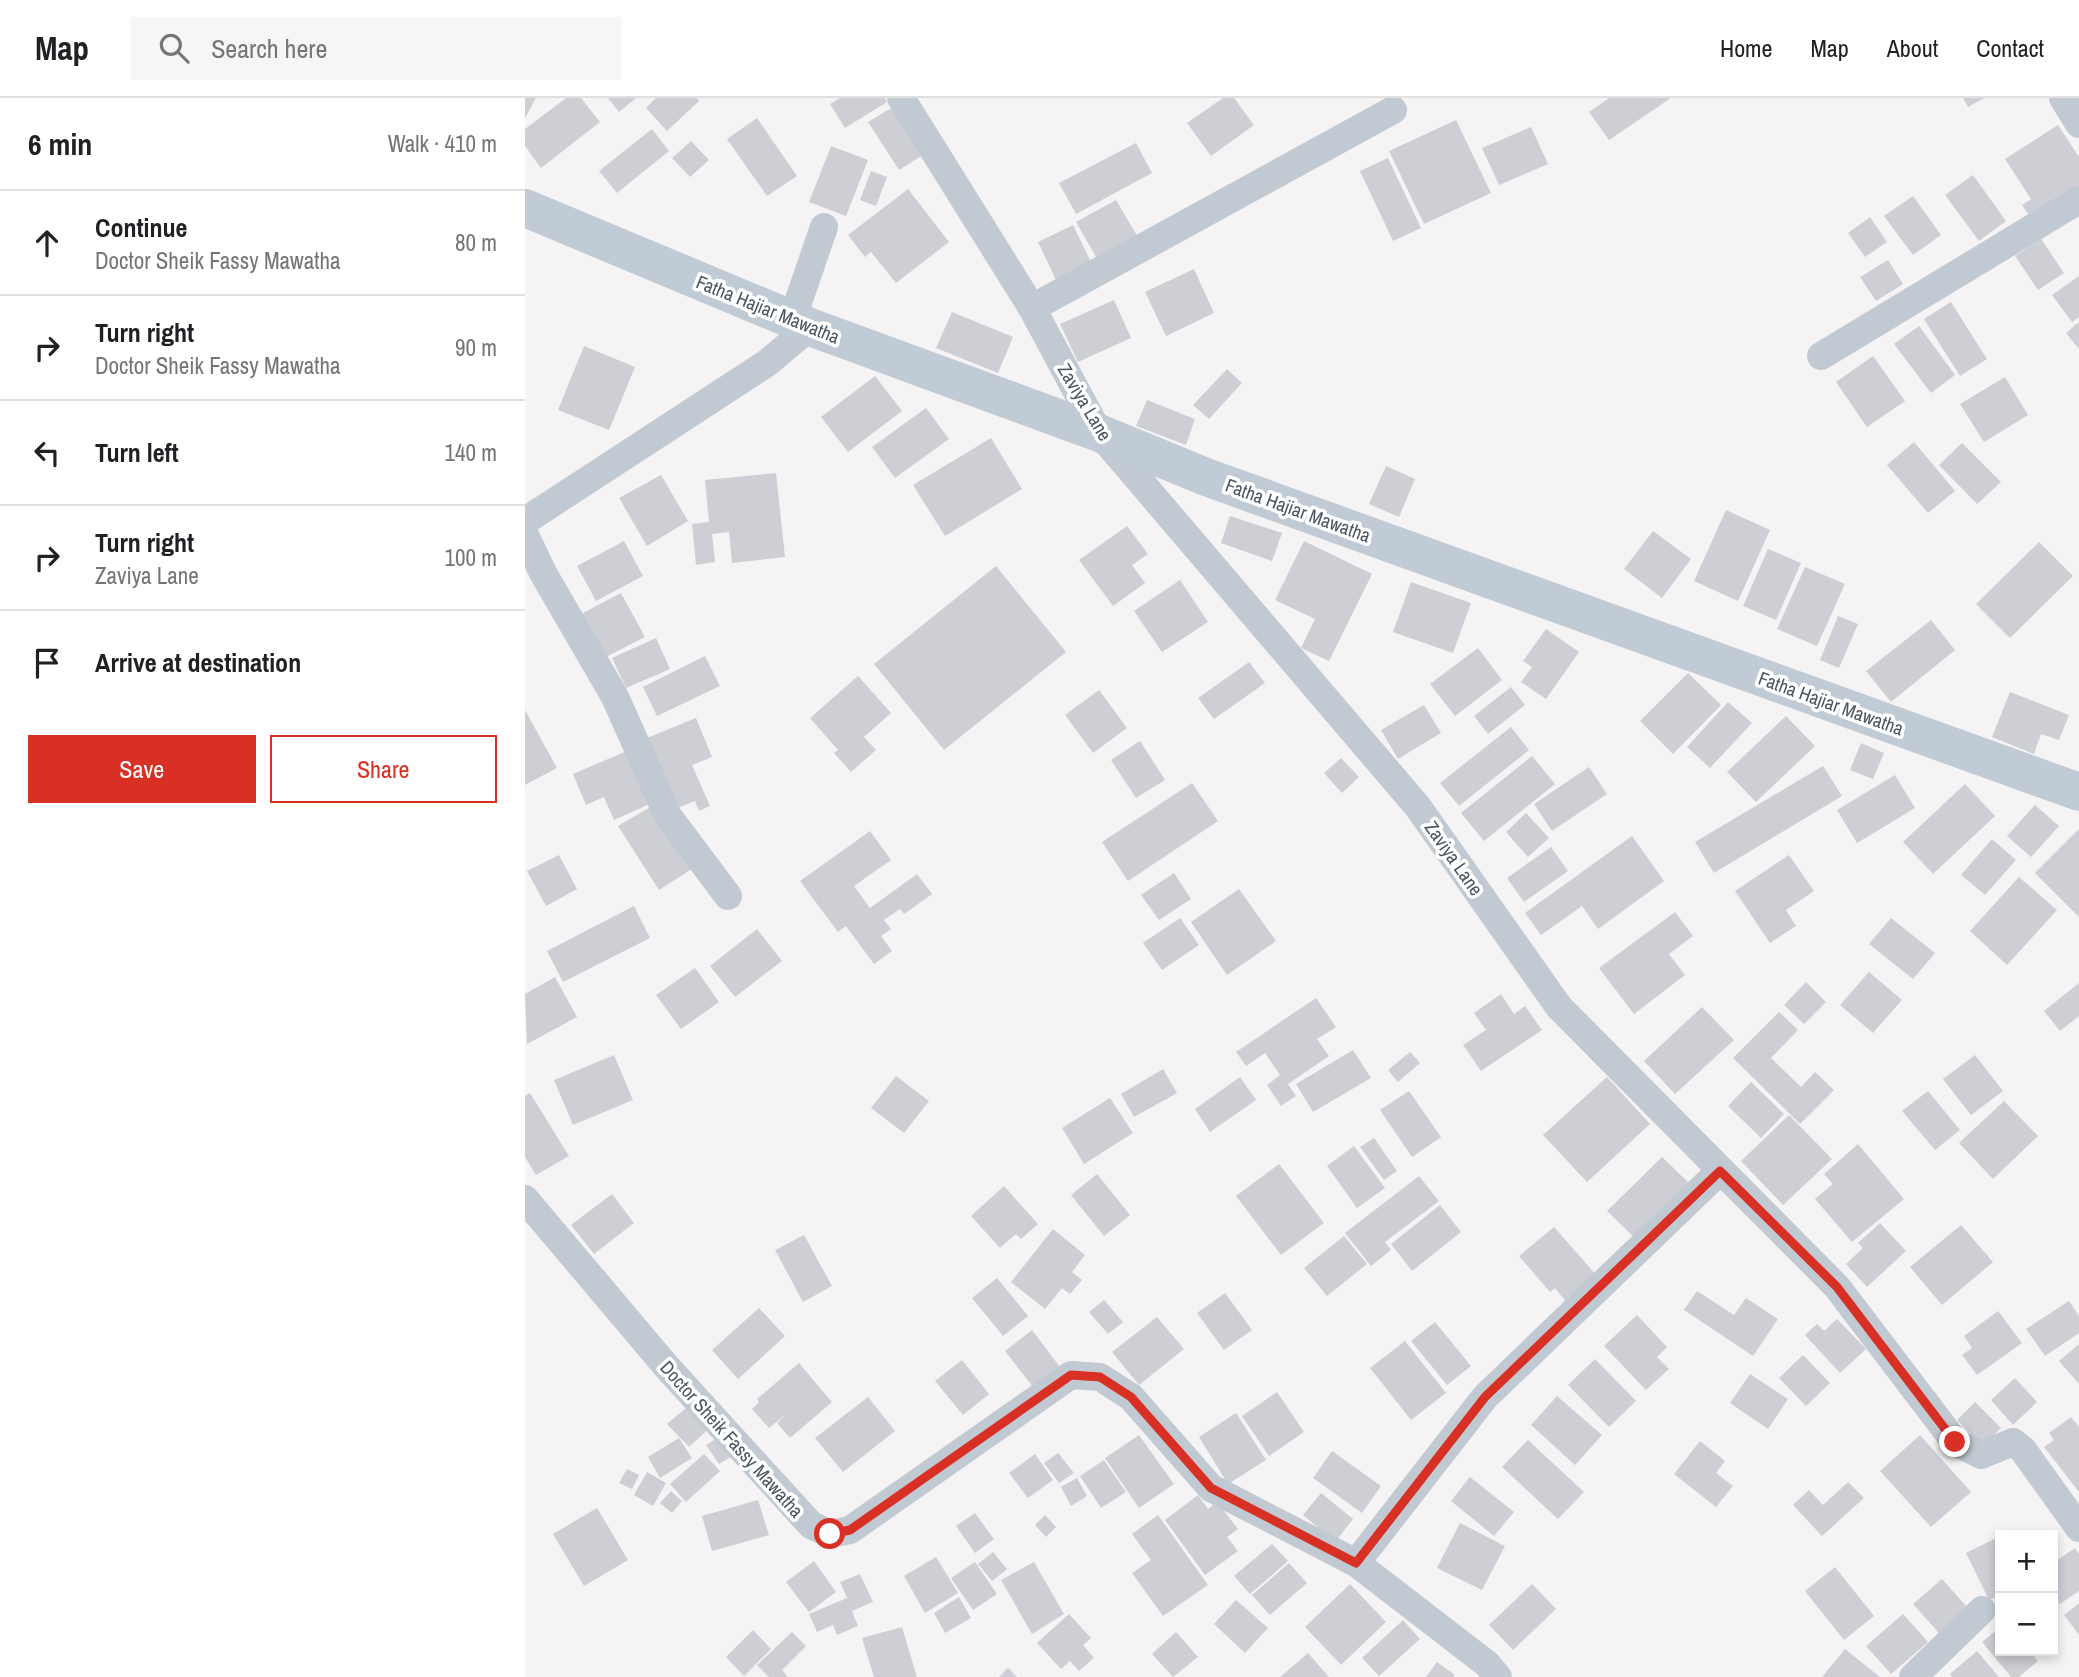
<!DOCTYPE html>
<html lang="en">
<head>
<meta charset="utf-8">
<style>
  :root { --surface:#fff; --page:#f6f6f6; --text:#202124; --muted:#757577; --line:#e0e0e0; --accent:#d93025 }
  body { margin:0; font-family:"Archivo Narrow",sans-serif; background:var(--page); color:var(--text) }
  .controls { position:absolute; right:21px; bottom:21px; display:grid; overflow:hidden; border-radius:0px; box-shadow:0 4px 10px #0003 }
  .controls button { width:63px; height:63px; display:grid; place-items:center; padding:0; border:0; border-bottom:2px solid var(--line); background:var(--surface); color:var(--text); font:35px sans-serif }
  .stop { position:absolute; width:21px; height:21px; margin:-16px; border:5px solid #d93025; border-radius:50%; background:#fff }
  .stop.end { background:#d93025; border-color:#fff; box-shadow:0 2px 7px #0008 }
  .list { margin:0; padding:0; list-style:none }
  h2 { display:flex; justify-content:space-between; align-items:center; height:91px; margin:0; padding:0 28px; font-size:30px }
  h2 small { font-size:23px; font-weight:400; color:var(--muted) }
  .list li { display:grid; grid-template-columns:46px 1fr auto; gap:21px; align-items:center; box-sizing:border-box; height:105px; padding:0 28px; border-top:2px solid var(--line) }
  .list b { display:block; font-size:26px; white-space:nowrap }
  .list p { margin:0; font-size:23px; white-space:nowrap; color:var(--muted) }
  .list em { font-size:23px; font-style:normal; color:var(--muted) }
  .actions { display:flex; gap:14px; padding:21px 28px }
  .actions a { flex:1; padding:16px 0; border:2px solid var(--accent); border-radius:0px; text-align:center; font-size:24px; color:var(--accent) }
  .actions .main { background:var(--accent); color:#fff }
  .icon { flex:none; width:38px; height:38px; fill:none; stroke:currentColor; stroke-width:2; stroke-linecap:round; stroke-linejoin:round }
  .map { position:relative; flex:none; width:1554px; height:1579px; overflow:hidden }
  header { display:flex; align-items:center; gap:42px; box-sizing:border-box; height:98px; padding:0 35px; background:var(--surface); border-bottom:2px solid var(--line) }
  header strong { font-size:33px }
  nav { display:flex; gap:38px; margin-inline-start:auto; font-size:24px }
  .search { width:490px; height:63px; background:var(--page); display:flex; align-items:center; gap:18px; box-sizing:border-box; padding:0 24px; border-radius:0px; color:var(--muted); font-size:26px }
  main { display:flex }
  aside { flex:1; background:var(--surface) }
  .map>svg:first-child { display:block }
</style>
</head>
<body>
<header>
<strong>Map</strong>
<div class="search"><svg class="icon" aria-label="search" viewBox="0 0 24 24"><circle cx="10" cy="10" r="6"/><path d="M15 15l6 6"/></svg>Search here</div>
<nav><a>Home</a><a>Map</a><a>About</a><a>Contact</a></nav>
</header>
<main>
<aside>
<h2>6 min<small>Walk · 410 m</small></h2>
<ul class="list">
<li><svg class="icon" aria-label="ahead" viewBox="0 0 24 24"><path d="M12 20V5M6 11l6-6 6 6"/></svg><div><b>Continue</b><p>Doctor Sheik Fassy Mawatha</p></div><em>80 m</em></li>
<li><svg class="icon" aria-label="right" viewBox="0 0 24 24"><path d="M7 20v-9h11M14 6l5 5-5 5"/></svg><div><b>Turn right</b><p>Doctor Sheik Fassy Mawatha</p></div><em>90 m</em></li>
<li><svg class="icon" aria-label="left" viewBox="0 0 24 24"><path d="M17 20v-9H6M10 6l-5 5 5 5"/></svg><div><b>Turn left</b></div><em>140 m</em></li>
<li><svg class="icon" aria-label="right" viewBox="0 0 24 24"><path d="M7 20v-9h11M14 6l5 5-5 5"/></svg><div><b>Turn right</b><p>Zaviya Lane</p></div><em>100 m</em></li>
<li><svg class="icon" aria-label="arrive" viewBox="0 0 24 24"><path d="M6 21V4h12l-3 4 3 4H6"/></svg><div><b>Arrive at destination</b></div></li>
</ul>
<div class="actions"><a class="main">Save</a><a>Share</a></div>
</aside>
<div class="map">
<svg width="1554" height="1579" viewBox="0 0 1554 1579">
  <rect width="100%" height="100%" fill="#f5f3f3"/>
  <!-- building -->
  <path fill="#cdcfd5" d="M0,0H11L0,20Z
    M41,0H56L75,24L16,70L0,48V31Z
    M83,0H111L94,14Z
    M131,0H172L174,3L142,33L121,10Z
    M315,0H360L362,4L320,30L305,6Z
    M698,0H709L729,27L686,58L662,25Z
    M1084,0H1146L1084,42L1064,14Z
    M1438,0H1459L1443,9Z
    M368,9L398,57L374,72L343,24Z
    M232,20L272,78L242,98L202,41Z
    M931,22L966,95L899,126L864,53Z
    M1533,27L1554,59V92L1507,122L1497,107L1506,101L1480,61Z
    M1006,29L1023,66L974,87L957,50Z
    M127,31L144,53L92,95L74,73Z
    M166,43L184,62L165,79L147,60Z
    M611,45L627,75L551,116L534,85Z
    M306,48L343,62L321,118L284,104Z
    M863,60L896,130L868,143L835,73Z
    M346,73L362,79L351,108L335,102Z
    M1448,77L1481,123L1454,143L1420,97Z
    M383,91L424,144L371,185L346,154L340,159L323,137Z
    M1388,98L1416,137L1388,157L1359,118Z
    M591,102L614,141L574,164L551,124Z
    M1345,119L1362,144L1340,159L1323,135Z
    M548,127L568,168L532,184L513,144Z
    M1516,141L1539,175L1513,192L1490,158Z
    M1363,162L1378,186L1351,203L1335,179Z
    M669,171L689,215L641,238L620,194Z
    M1554,178V219L1547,224L1527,197Z
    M589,202L606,240L553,264L535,226Z
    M1426,204L1462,261L1435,278L1399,221Z
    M427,214L488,239L473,275L411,250Z
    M1554,224V251L1541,235Z
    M1394,228L1430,277L1406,295L1369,246Z
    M59,248L110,269L84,332L33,312Z
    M1348,258L1380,303L1342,329L1311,284Z
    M702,271L717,285L684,321L668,307Z
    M350,278L377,313L323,354L296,319Z
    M1480,279L1503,317L1459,344L1435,306Z
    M622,302L670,321L661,347L611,328Z
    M401,310L424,341L370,380L347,349Z
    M466,340L497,391L420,438L388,387Z
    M1389,344L1430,393L1403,415L1362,367Z
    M1437,345L1476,384L1452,406L1414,367Z
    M861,368L890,381L874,419L844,406Z
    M251,375L260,459L207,465L204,434L187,436L190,464L171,467L167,426L184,424L180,382Z
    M136,377L163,423L122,448L94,400Z
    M1201,412L1245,432L1213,503L1169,483Z
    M705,418L757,435L747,463L696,445Z
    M602,428L623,456L607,467L620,485L588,508L554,462Z
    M1128,433L1166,461L1137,500L1099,471Z
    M99,443L118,478L71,503L52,468Z
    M779,443L847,476L804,563L776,550L790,521L750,502Z
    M1514,444L1548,478L1485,540L1451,506Z
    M1243,451L1276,465L1251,522L1218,508Z
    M471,468L541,554L419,652L349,566Z
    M1280,469L1320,486L1292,548L1252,531Z
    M655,482L683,524L637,554L609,513Z
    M886,484L946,505L928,555L868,534Z
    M96,495L120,539L79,560L56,516Z
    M1313,518L1333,526L1314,570L1295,562Z
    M1406,522L1430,552L1366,604L1341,573Z
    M1021,531L1054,554L1021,601L996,584L1007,569L998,563Z
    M131,540L145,571L101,590L87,560Z
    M953,550L977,582L930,618L905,586Z
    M180,558L195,588L132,618L118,589Z
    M724,564L740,585L689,621L673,600Z
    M1163,575L1196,607L1148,656L1115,623Z
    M333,578L366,615L339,639L351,652L326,674L309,655L313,652L285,620Z
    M986,589L1000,607L963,636L949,618Z
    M574,592L602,630L568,655L540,617Z
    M1485,594L1544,617L1534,642L1516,636L1509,656L1467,639Z
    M1203,604L1227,625L1185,670L1162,649Z
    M899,607L916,635L873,661L856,632Z
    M0,612L32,670L0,687Z
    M1261,618L1290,648L1231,704L1202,674Z
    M171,620L187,659L167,667L185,708L174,713L170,703L152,710L122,640Z
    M986,629L1004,652L934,708L915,685Z
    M615,643L640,682L611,700L586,662Z
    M1336,645L1359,655L1348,681L1325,672Z
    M102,653L125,706L89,722L79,699L61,707L48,676Z
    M1007,658L1030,686L959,743L936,715Z
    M816,660L834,679L817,695L799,675Z
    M1298,668L1317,698L1189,775L1170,744Z
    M1064,669L1082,696L1027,733L1009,706Z
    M1370,677L1390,710L1332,745L1312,712Z
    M667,685L693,723L603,783L577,744Z
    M1440,686L1470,718L1408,776L1378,744Z
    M1510,707L1534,728L1506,759L1482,738Z
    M127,708L167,771L134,792L93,728Z
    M1001,715L1024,740L1003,759L981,734Z
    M1554,731V819L1510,775Z
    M345,733L366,762L329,788L345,810L392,776L407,796L379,816L375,811L359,822L366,831L356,838L367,853L349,866L321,828L313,834L275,783Z
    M1107,738L1139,783L1073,831L1057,808L1016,837L1000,815Z
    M1467,741L1491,762L1460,797L1436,777Z
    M1026,749L1043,773L999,804L982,780Z
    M34,757L52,791L21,808L2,773Z
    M1264,757L1289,793L1261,812L1271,828L1245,845L1210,793Z
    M649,775L666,801L634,822L616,797Z
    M1494,779L1532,812L1482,867L1445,833Z
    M714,791L751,843L702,877L666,824Z
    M109,808L125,840L38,884L22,853Z
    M1150,814L1168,838L1144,856L1160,877L1109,916L1074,870Z
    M655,820L674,847L637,872L618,845Z
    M1366,820L1410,855L1388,881L1344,846Z
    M232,831L257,863L210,899L185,868Z
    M170,870L194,904L156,931L131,897Z
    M1344,874L1377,902L1348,935L1315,907Z
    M30,879L52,919L2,946L0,896Z
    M1281,884L1301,904L1279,926L1259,907Z
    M1554,885V918L1535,933L1519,913Z
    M976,896L989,916L1000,908L1017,932L956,973L938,947L961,932L949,915Z
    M791,900L811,929L792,941L804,958L763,986L771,998L756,1008L742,987L755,977L740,955L721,968L711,954Z
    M1177,909L1209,942L1150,996L1119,963Z
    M1254,914L1273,932L1246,960L1276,989L1290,974L1309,992L1275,1026L1208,960Z
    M828,952L846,980L788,1014L771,986Z
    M885,954L895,965L873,984L863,972Z
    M89,957L108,1002L48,1027L29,982Z
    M1450,957L1478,993L1446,1017L1418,981Z
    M638,971L652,995L609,1019L596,996Z
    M371,978L404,1003L379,1035L346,1010Z
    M715,979L731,1002L685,1034L670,1011Z
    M1082,979L1125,1026L1062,1084L1018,1037Z
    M1226,984L1259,1016L1236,1040L1203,1008Z
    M884,993L916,1039L887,1059L855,1012Z
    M1403,993L1435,1032L1410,1052L1377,1013Z
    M5,995L44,1058L11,1077L0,1059V998Z
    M585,1000L608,1035L559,1066L537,1030Z
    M1479,1003L1513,1038L1468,1081L1434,1045Z
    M1264,1017L1307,1061L1258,1107L1216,1063Z
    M849,1040L872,1073L859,1082L835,1049Z
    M1333,1046L1379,1101L1327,1144L1290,1101L1308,1086L1299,1076Z
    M829,1048L860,1090L832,1110L802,1068Z
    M1137,1059L1167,1088L1112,1142L1082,1113Z
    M754,1066L799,1125L756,1157L711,1098Z
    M572,1076L605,1117L579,1138L546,1097Z
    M894,1078L914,1103L860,1144L866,1152L846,1168L820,1135Z
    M479,1088L513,1126L496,1141L491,1136L475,1150L446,1118Z
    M87,1096L109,1125L69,1156L46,1127Z
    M915,1107L936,1134L887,1173L866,1146Z
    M1355,1125L1381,1153L1342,1189L1321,1166L1338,1150L1333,1145Z
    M1436,1127L1468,1164L1417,1207L1385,1169Z
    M1029,1129L1073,1179L1043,1206L1030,1190L1025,1194L994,1158Z
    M528,1131L560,1157L547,1174L557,1182L545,1196L537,1190L520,1211L486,1184Z
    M279,1137L307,1188L278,1204L250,1152Z
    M819,1138L842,1166L802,1198L779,1170Z
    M472,1180L503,1218L478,1238L447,1200Z
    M1172,1193L1209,1217L1221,1200L1253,1221L1228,1258L1159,1212Z
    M700,1195L727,1232L699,1252L672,1215Z
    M579,1202L598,1224L583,1236L564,1214Z
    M1544,1203L1554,1218V1235L1520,1258L1501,1231Z
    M234,1210L260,1238L213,1281L187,1252Z
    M1473,1213L1497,1245L1452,1277L1437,1257L1447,1250L1439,1238Z
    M1112,1217L1142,1249L1132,1259L1144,1271L1121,1292L1079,1248Z
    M632,1219L659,1251L614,1287L587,1254Z
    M1312,1221L1341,1251L1315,1275L1280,1237L1292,1226L1299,1233Z
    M910,1224L946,1268L922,1287L886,1243Z
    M507,1232L535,1269L508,1289L480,1253Z
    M880,1243L921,1295L886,1322L845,1270Z
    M1554,1246V1286L1534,1263Z
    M1278,1257L1305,1285L1281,1308L1254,1280Z
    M1070,1261L1111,1303L1084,1329L1043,1287Z
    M437,1262L464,1296L438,1317L410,1283Z
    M274,1265L307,1304L265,1340L252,1325L262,1315L244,1330L227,1311L234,1304L232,1301Z
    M1225,1276L1263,1301L1243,1331L1205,1305Z
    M1490,1280L1512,1304L1488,1327L1466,1302Z
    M752,1294L779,1334L744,1358L717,1318Z
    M1032,1298L1077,1337L1050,1367L1006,1327Z
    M343,1299L370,1333L318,1374L290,1340Z
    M168,1304L188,1327L164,1349L142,1326Z
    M1450,1304L1476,1330L1458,1348L1432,1322Z
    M711,1315L741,1362L703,1386L674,1339Z
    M1546,1319L1554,1329V1394L1519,1349L1529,1342L1524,1335Z
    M614,1337L649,1386L614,1410L580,1360Z
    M1395,1337L1446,1394L1406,1429L1355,1373Z
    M196,1338L209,1357L194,1366L181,1347Z
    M154,1340L167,1360L135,1380L123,1359Z
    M1003,1342L1059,1394L1033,1421L977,1369Z
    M1175,1343L1200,1363L1191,1375L1208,1388L1191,1409L1149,1376Z
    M807,1353L856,1388L837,1415L788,1380Z
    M533,1355L549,1375L534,1385L519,1365Z
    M179,1356L195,1373L161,1404L145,1386Z
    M510,1356L528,1382L503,1400L484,1375Z
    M579,1362L601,1394L576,1410L555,1378Z
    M102,1371L114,1377L107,1391L94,1385Z
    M122,1374L141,1385L128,1408L109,1397Z
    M945,1379L989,1414L969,1438L926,1403Z
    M552,1380L562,1398L546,1408L536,1389Z
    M1323,1384L1339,1400L1297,1438L1268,1407L1284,1392L1298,1407Z
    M146,1393L157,1403L147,1415L135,1405Z
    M796,1395L828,1421L810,1444L778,1417Z
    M673,1397L683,1411L692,1404L713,1431L702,1439L713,1453L680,1477L640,1422Z
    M233,1402L244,1437L187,1453L177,1418Z
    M72,1410L103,1462L59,1488L28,1436Z
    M450,1415L469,1441L450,1455L431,1428Z
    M520,1417L531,1429L521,1439L510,1427Z
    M633,1417L683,1487L638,1518L607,1475L626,1462L607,1436Z
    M935,1425L980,1448L957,1492L912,1470Z
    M1475,1438V1497L1464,1502L1441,1455Z
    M747,1446L763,1463L725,1496L709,1478Z
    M1550,1450L1554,1456V1493L1535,1506L1528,1497V1465Z
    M468,1454L482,1471L467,1483L453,1466Z
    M411,1459L433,1495L400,1515L379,1478Z
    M289,1463L311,1494L284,1514L261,1484Z
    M450,1464L472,1496L448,1512L426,1480Z
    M509,1464L539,1516L507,1536L476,1482Z
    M764,1465L782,1485L745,1517L727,1497Z
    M1310,1469L1349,1518L1319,1542L1280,1493Z
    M335,1476L348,1504L327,1513L333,1528L312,1537L308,1527L292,1534L284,1516L322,1500L315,1484Z
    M1417,1481L1443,1510L1414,1535L1388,1506Z
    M825,1486L861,1524L816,1567L780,1529Z
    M1007,1486L1031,1511L988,1552L964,1527Z
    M434,1499L446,1520L420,1535L409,1515Z
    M711,1502L743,1530L720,1555L689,1526Z
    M1554,1505V1537L1539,1517Z
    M544,1516L566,1540L558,1547L569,1560L554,1573L545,1563L536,1571L512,1545Z
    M1378,1516L1403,1544L1366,1576L1341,1548Z
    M878,1522L895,1541L854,1578L837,1560Z
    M377,1529L392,1579H349L337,1540Z
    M1475,1529V1553H1504L1513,1563L1494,1579H1486L1457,1544Z
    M228,1532L246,1551L219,1578L201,1559Z
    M267,1534L281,1548L257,1572L263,1579H244L232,1567Z
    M651,1534L673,1559L648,1579L627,1556Z
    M1320,1551L1355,1579H1297Z
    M1452,1553L1474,1579H1427L1425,1576Z
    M783,1555L804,1579H755Z
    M912,1564L930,1577L928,1579H901Z
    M483,1570L492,1579H474Z"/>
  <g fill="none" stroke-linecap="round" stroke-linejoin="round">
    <!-- street -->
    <path stroke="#c1cad2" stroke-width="28" d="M376,0L507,210L574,335L893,709L1034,909L1312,1189L1430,1344L1456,1357L1488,1344L1498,1352L1554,1430
      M1538,0L1554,26
      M507,210L868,12
      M267,222L299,129
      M1296,258L1554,102
      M0,423L242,265L285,229
      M0,437L18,475L90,599L143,718L203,798
      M0,1101L141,1268L286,1427L305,1436L325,1432L546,1277L575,1279L606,1299L686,1390L831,1465L962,1566L973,1579
      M831,1465L960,1299L1195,1073
      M1388,1579L1457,1512"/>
    <!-- secondary -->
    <path stroke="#c1cbd6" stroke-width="38" d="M0,110L285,229L574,335L681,379L1554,694"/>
  </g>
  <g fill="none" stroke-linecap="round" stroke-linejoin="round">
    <!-- route -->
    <path stroke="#d93025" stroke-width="9" d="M305,1436L325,1432L546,1277L575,1279L606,1299L686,1390L831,1465L960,1299L1195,1073L1312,1189L1430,1344"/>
  </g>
  <g text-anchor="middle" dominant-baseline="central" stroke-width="7" stroke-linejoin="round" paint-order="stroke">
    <!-- street labels -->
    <g font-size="19" fill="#4a5661" stroke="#fff">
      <text transform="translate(243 211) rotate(22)">Fatha Hajiar Mawatha</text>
      <text transform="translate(560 304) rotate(59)">Zaviya Lane</text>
      <text transform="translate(773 412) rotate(20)">Fatha Hajiar Mawatha</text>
      <text transform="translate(1306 605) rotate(20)">Fatha Hajiar Mawatha</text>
      <text transform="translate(929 760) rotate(55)">Zaviya Lane</text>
      <text transform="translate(207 1341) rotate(48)">Doctor Sheik Fassy Mawatha</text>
    </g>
  </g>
</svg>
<div class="controls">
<button>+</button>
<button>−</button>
</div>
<div class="stop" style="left:305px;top:1436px"></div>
<div class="stop end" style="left:1430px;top:1344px"></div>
</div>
</main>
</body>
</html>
